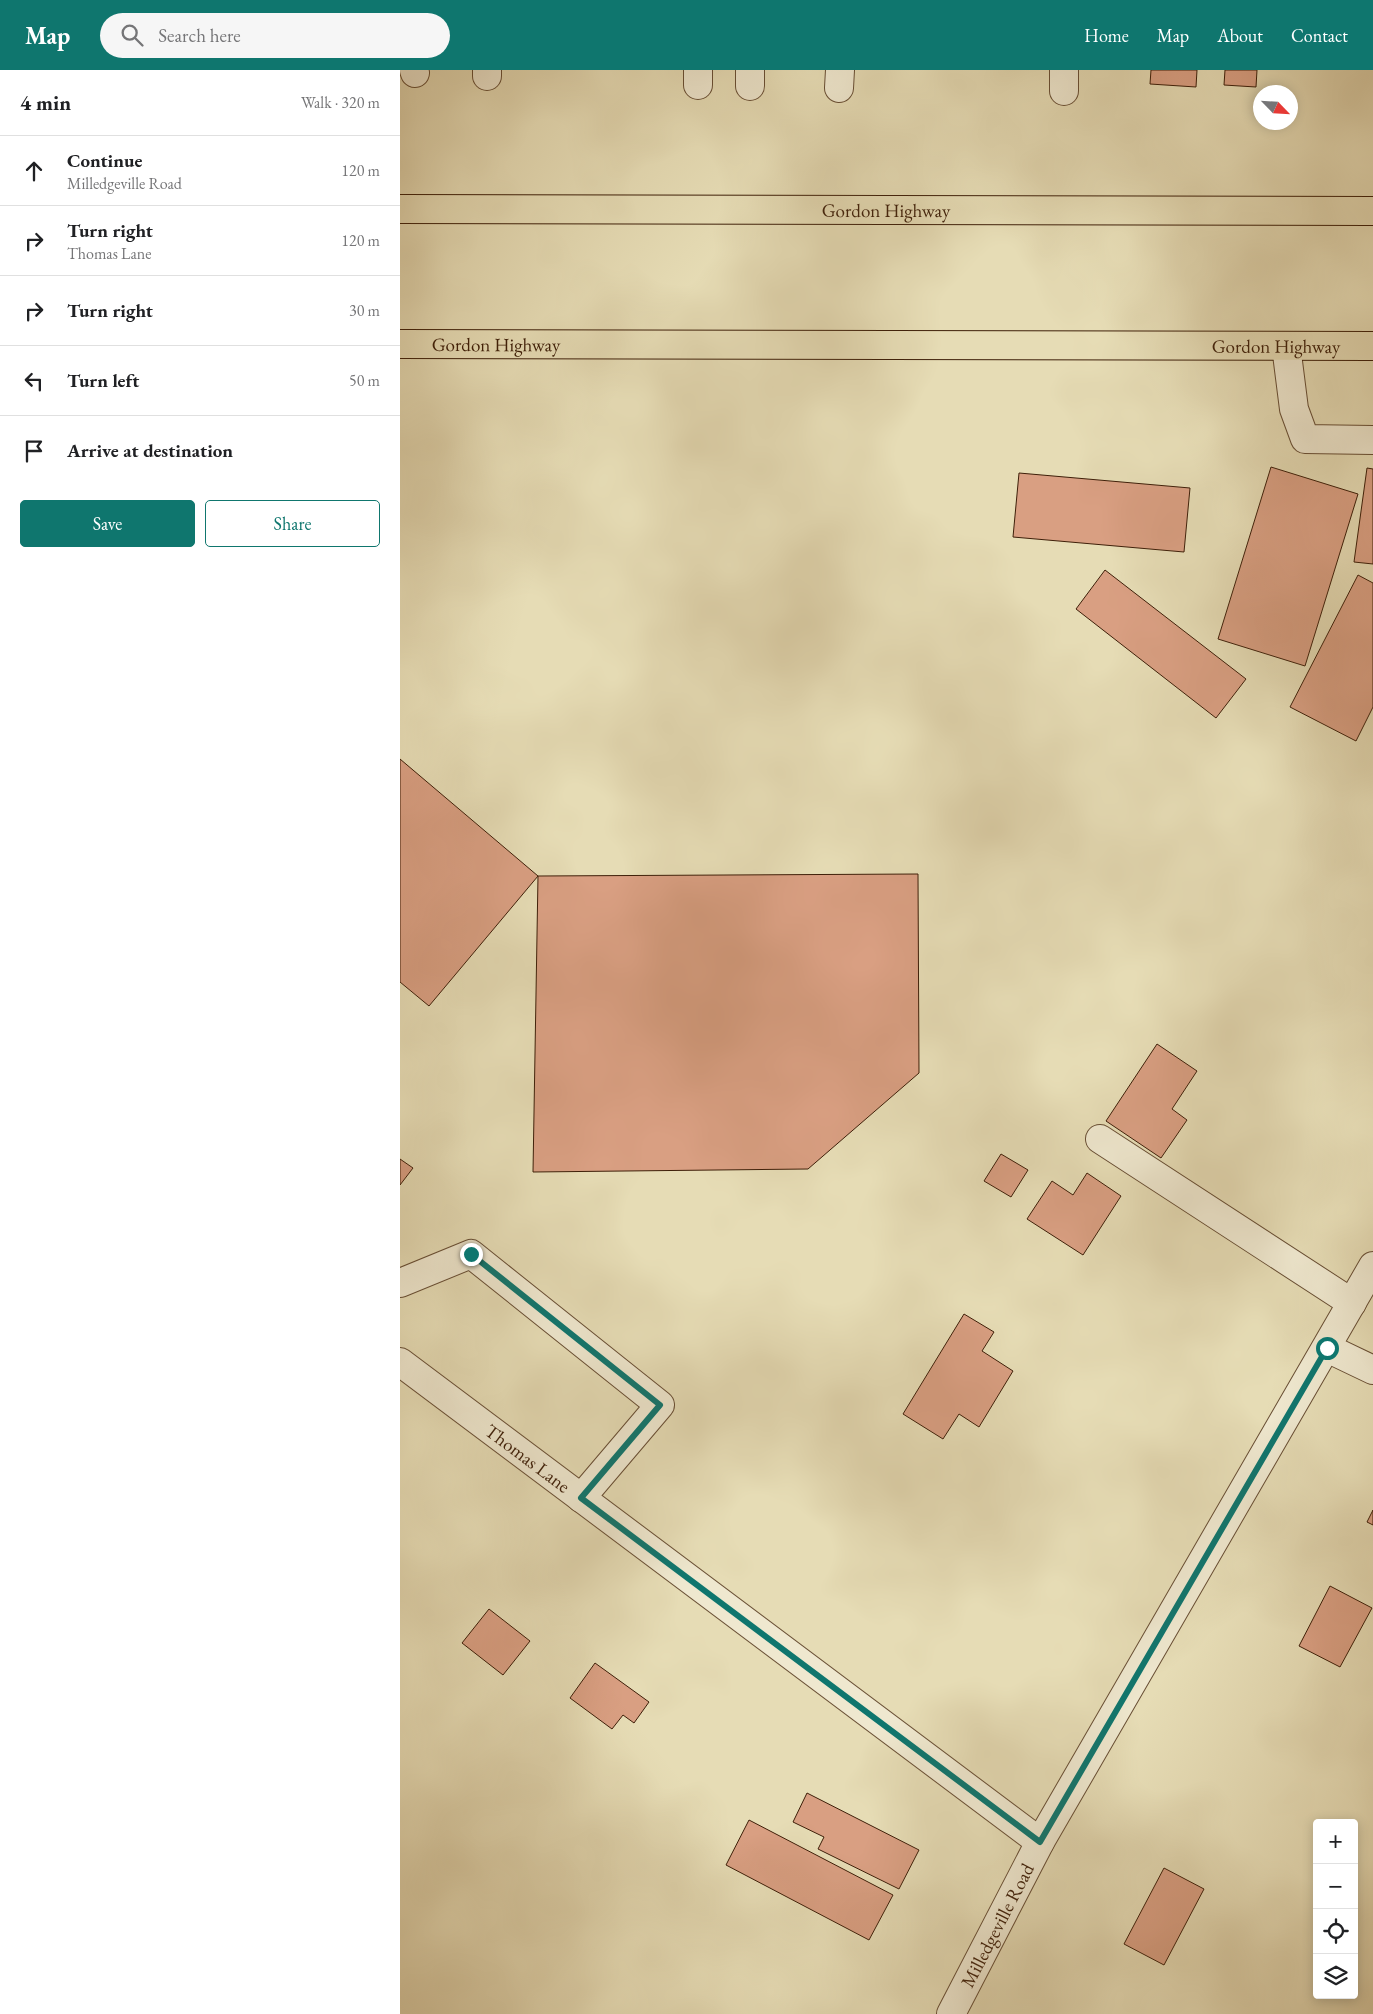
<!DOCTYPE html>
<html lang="en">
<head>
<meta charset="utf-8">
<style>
  :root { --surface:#fff; --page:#f6f6f6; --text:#202124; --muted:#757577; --line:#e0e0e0; --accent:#0f766e }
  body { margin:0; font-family:"EB Garamond",serif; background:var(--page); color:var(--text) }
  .controls { position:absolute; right:15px; bottom:15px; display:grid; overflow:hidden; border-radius:5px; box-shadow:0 2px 12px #0003 }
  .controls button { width:45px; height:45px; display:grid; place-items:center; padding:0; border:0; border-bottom:1px solid var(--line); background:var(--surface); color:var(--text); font:25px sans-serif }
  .compass { position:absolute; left:853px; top:15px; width:45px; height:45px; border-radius:50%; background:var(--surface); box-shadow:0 2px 12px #0003; rotate:115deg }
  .stop { position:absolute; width:15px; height:15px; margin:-11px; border:4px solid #0f766e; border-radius:50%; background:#fff }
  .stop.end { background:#0f766e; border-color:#fff; box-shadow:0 1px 5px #0008 }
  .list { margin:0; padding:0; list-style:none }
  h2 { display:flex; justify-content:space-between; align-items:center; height:65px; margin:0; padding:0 20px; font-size:21px }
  h2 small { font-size:16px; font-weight:400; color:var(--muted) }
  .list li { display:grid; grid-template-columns:32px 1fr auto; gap:15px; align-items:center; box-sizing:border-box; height:70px; padding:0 20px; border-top:1px solid var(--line) }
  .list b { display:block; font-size:19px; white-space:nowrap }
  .list p { margin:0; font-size:16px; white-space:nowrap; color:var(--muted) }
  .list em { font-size:16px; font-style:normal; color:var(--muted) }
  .actions { display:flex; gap:10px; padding:15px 20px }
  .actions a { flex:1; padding:11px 0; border:1px solid var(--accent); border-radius:5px; text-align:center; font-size:18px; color:var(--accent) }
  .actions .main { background:var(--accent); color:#fff }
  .icon { flex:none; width:28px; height:28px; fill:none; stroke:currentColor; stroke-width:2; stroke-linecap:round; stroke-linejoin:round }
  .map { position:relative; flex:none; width:973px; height:1944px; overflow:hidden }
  header { display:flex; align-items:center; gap:30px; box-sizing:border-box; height:70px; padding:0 25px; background:var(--accent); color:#fff }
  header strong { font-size:24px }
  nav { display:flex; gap:28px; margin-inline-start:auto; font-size:18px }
  .search { width:350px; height:45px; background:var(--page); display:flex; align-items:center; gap:12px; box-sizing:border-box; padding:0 18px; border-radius:28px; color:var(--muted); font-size:19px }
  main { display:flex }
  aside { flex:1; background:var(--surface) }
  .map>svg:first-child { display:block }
</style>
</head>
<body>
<header>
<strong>Map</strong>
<div class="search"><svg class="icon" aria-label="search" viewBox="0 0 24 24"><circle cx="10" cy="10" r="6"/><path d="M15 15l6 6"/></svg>Search here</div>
<nav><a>Home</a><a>Map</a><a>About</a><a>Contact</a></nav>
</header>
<main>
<aside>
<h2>4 min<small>Walk · 320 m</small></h2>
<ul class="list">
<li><svg class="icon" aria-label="ahead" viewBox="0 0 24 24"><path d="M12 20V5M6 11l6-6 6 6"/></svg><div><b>Continue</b><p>Milledgeville Road</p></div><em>120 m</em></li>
<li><svg class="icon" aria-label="right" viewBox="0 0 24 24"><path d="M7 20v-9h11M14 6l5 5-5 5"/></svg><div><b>Turn right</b><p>Thomas Lane</p></div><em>120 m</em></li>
<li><svg class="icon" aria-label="right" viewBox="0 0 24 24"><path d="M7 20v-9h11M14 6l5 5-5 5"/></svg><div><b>Turn right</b></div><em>30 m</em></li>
<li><svg class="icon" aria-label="left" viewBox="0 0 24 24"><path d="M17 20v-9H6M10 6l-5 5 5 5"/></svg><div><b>Turn left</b></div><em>50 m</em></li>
<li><svg class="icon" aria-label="arrive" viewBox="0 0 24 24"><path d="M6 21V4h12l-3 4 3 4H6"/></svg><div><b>Arrive at destination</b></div></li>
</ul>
<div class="actions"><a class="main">Save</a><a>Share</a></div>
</aside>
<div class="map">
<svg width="973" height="1944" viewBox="0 0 973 1944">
  <rect width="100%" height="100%" fill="#e6dcb5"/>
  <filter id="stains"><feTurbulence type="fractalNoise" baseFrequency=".004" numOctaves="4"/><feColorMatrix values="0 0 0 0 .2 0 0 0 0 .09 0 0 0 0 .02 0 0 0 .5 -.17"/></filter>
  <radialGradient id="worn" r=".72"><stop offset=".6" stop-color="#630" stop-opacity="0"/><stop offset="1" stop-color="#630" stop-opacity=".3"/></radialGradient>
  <!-- building -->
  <path fill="#d99f82" stroke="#3e1f09" d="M751,0H797L796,17L750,14Z
    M825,0H857L856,17L824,15Z
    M871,397L958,424L905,596L818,569Z
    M967,398L973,399V494L954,492Z
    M619,403L790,418L784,482L613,467Z
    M705,500L846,609L816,648L676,539Z
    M958,505L973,513V637L956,671L890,637Z
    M0,689L138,806L29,936L0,912Z
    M518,804L519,1003L408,1099L133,1102L138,806Z
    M757,974L797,1001L772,1039L787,1050L761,1088L706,1051Z
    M601,1084L628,1100L611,1127L584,1111Z
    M0,1089L13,1098L0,1115Z
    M687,1103L721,1126L683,1185L627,1149L652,1111L673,1125Z
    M564,1244L594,1262L582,1281L613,1301L579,1357L559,1344L543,1369L503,1344Z
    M973,1440V1455L967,1452Z
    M930,1516L972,1538L940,1597L899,1576Z
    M89,1539L130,1571L103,1605L62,1573Z
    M195,1593L249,1632L234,1653L223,1645L212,1659L170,1628Z
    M407,1723L519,1780L499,1819L418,1779L424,1767L393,1752Z
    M349,1750L493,1825L469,1870L326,1795Z
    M764,1798L804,1819L764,1895L724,1874Z"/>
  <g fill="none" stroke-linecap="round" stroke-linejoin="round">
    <!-- minor casing -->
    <g stroke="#684e34" stroke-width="30">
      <g id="minor">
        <path d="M14,0L15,3"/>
        <path d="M664,0V21"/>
        <path d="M87,6V0"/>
        <path d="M298,15V0"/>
        <path d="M350,16V0"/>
        <path d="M439,18L440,0"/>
        <path d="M886,276L894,339L905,369L973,370"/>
        <path d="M700,1069L952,1233"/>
        <path d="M0,1213L71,1184L260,1335L181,1428"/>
        <path d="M927,1278L973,1300"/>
        <path id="s1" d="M0,1292L640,1772"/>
        <path id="s2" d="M551,1944L640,1772L973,1196"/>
      </g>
    </g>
    <!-- highway casing -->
    <g stroke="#3e1f09" stroke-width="30">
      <g id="highway">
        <path id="s3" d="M0,139L973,141"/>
        <path id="s4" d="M0,274L973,276"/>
      </g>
    </g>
    <!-- minor -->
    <use href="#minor" stroke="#efe8cf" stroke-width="28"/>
    <!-- highway -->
    <use href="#highway" stroke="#e6dcb5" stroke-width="28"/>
  </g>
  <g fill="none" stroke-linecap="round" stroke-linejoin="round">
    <!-- route -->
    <path stroke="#0f766e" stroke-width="6" d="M71,1184L260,1335L181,1428L640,1772L927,1278"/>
  </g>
  <g text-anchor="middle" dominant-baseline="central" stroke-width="4" stroke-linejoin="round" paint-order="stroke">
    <!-- street labels -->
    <g font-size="19" fill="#3e1f09" stroke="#efe8cf">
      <text stroke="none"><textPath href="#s3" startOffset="486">Gordon Highway</textPath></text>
      <text stroke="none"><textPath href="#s4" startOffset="96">Gordon Highway</textPath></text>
      <text stroke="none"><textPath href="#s4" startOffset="876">Gordon Highway</textPath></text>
      <text stroke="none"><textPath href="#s1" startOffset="160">Thomas Lane</textPath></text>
      <text stroke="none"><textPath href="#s2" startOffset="100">Milledgeville Road</textPath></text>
    </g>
  </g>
  <rect width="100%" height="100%" filter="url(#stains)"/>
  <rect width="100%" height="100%" fill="url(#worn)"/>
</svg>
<div class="controls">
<button>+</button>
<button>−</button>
<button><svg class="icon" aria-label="locate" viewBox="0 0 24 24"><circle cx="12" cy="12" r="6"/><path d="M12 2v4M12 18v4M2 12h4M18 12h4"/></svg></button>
<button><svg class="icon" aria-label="layers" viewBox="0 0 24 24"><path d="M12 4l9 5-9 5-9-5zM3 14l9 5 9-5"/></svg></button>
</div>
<svg class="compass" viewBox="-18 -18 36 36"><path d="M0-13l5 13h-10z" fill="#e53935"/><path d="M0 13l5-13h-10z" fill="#757577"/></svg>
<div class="stop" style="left:927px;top:1278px"></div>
<div class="stop end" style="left:71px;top:1184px"></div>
</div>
</main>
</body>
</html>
